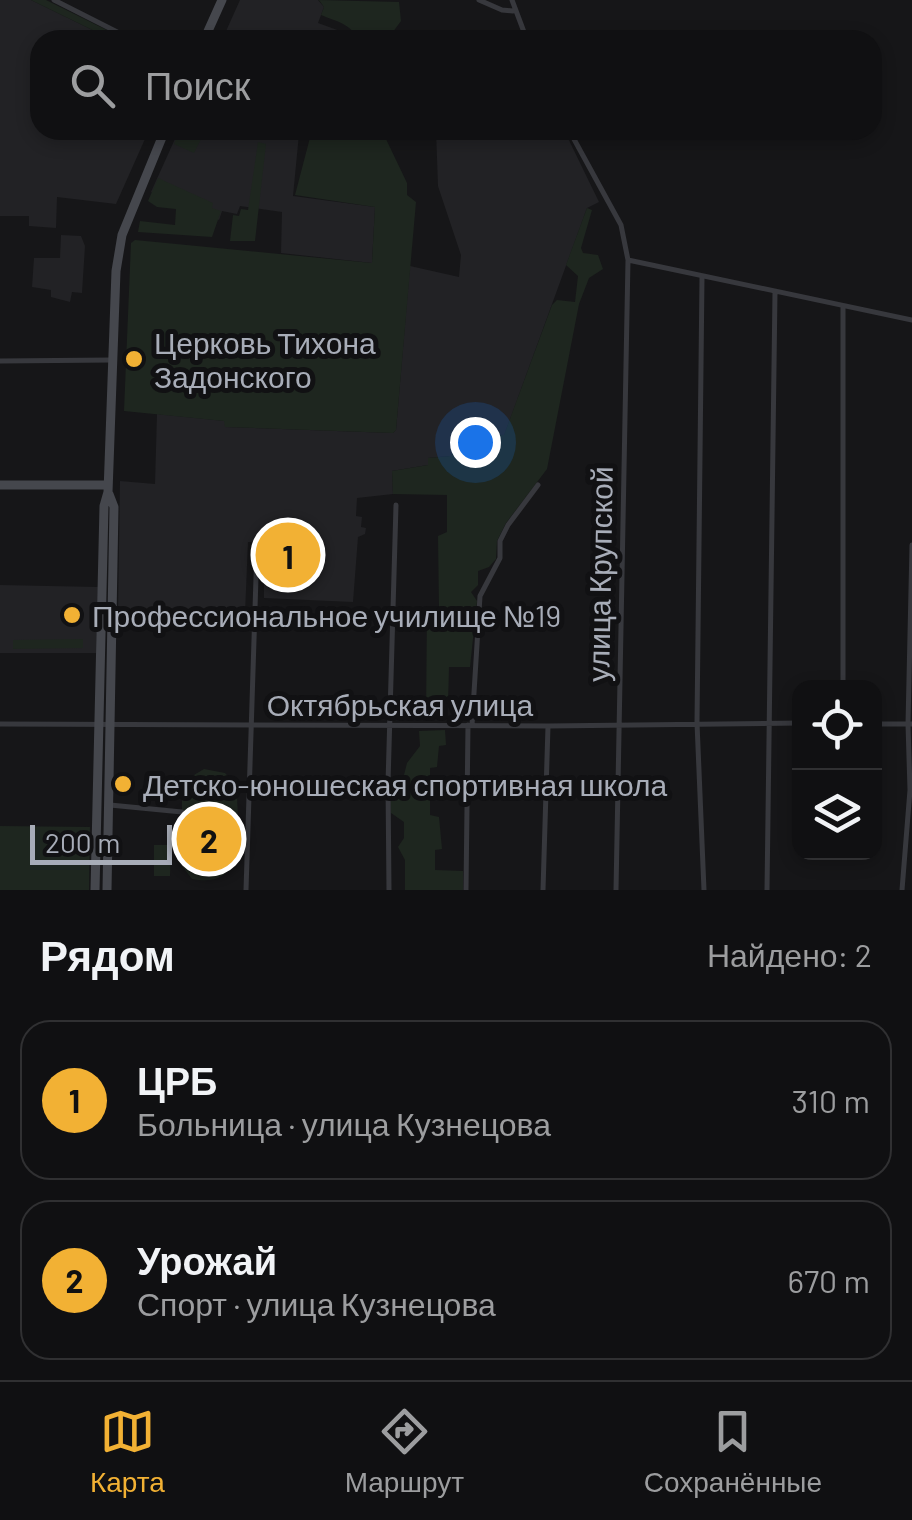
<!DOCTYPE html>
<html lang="ru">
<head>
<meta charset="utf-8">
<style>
  :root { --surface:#101012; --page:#1e1e20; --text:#f1f3f6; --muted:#9c9d9f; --line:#303032; --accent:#f2b134 }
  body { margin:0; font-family:Barlow,sans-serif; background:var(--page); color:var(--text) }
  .controls { position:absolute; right:30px; bottom:30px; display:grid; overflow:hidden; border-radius:20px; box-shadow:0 5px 15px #0003 }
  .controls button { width:90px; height:90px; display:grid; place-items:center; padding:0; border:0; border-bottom:2px solid var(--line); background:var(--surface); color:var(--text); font:50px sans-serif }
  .scale { position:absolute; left:30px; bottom:25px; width:142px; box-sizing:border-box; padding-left:10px; border:5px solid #a8adb8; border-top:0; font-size:28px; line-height:35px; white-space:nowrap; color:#a8adb8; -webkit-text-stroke:8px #111113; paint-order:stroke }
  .you { position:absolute; left:475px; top:442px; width:35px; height:35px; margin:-25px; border:8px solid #fff; border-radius:50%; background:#1a73e8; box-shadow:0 0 0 15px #1a73e833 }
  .badge { display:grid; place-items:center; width:65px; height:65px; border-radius:50%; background:var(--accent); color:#111; font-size:32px; font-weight:700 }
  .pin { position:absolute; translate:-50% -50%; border:5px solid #fff; box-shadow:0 2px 10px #0006 }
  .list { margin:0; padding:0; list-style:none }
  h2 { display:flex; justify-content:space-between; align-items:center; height:130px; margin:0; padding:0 40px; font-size:42px }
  h2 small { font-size:32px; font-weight:400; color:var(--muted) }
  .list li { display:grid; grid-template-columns:65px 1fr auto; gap:30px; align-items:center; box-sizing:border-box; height:160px; margin:0 20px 20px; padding:0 20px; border:2px solid var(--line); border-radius:30px }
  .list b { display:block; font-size:38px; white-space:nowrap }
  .list p { margin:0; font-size:32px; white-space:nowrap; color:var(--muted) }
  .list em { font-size:32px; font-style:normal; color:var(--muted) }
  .icon { flex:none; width:55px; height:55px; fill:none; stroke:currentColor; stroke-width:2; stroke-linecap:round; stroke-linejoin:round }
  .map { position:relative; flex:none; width:912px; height:890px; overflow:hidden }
  .search { position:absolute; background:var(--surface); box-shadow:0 5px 15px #0003; left:30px; right:30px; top:30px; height:110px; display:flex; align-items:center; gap:25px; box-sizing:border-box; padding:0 35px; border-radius:30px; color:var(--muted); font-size:38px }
  .sheet { height:490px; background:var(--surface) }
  nav { display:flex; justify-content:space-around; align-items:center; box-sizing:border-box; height:140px; border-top:2px solid var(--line); background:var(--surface); font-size:28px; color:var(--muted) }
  nav a { display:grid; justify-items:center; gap:5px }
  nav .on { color:var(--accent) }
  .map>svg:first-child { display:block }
</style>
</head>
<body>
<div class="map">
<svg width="912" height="890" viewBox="0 0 912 890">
  <rect width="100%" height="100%" fill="#161618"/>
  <!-- built -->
  <path fill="#222225" d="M0,0H31L113,40H40V130H149L116,204L57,197L56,228L29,226V216H0Z
    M240,0H318L324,7L318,23L340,31L338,40H222Z
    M179,130H264L299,134L293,196L375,207L372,263L281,253L282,212L240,206L237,214L222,211L219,220L151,192Z
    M436,130H564L599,202L587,208L504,436L452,456L428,458V465L392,471L393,494L357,498L356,516L362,517L361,527L366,528L365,534L358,537L353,602L264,598V542H248L245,613L118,612L120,481L155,484L157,414L225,421L226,427L393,433L396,430L410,266L459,277L461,255L438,186Z
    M61,235L81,236L85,246L82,293L72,292L70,302L51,297V290L32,287L34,258H60Z
    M0,585L98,587L96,653H0Z"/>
  <!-- green -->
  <path fill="#1e261f" d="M31,0H46L127,40H113Z
    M319,0L399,2L401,21L387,40H357C353,24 335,21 321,15L324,7Z
    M180,130H198L203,135L194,153L174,144Z
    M312,130H352L385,137L407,183V195L416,202L396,430L393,433L225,427L224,421L124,411L131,243L135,240L372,263L375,207L295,195Z
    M258,142L266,144L255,241H230L233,215L239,216L241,209L248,210Z
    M158,178L213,203L212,208L221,211L212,237L138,232L140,221L175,225L176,209L157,207L148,201Z
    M587,208L592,210L581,248L583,253L598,255L603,269L589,278L579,304L547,469L506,523L497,541L496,559L489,567L478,571V585L471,592L477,601L470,667H449L448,704L444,708V717L426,718L427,609L439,608L438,536L447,532V495L393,494L392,471L428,465V458L451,456L461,433L504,435L552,305L557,300L575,302L578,276L566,265Z
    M83,639V648L13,649V640Z
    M445,730L446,745L439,746L437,767L430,768V815L439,817L442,849L435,850V870L463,871V890H405V860L398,847L404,838V822L391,813L390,792L396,793L397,787H401L407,763L420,746L419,731Z
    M204,769L225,773L237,786C236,824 252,890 192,879L182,866V788L184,781Z
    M0,826L90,827L89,890H0Z
    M154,845H171L170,876H154Z"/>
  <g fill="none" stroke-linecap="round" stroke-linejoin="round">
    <!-- street -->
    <path stroke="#37383d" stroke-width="5" d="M54,0L133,40
      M479,0L502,10L513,11
      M512,0L527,40
      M569,130L621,225L628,260L616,890
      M628,260L912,320
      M702,277L697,723L704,890
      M843,307V688
      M0,361L112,360
      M0,724L548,726L800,723
      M874,724H912
      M472,725L480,596L500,558V541L508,525L538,485
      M110,805L182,812
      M246,890L257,546
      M389,890L388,783L396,505
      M466,890L468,725
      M543,890L548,726
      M767,890L775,292
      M902,890L910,790L908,724L912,545"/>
    <!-- secondary -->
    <path stroke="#45474d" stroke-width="9" d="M204,40L222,0
      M0,485H108
      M95,890L104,506L108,492L116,271L122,235L165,130
      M107,890L114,507L109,494"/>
  </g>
  <!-- markers -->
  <g fill="#f2b134" stroke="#111113" stroke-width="4">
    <circle cx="134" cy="359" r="10"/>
    <circle cx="72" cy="615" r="10"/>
    <circle cx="123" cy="784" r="10"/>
  </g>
  <g text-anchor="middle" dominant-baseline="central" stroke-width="10" stroke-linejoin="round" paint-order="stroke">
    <!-- poi labels -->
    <g font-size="30" fill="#a8adb8" stroke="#111113" text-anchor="start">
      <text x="154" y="342">Церковь Тихона<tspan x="154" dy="34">Задонского</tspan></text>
      <text x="92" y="615">Профессиональное училище №19</text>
      <text x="143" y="784">Детско-юношеская спортивная школа</text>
    </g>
    <!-- street labels -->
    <g font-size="30" fill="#a8adb8" stroke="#111113">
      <text transform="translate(599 574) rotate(-89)">улица Крупской</text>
      <text x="400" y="704">Октябрьская улица</text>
    </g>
  </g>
</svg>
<div class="controls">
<button><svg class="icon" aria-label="locate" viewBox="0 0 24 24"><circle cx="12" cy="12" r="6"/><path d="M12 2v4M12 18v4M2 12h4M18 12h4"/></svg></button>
<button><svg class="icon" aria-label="layers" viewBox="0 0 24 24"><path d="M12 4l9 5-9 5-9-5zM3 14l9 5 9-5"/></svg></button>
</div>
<div class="scale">200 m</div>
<div class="you"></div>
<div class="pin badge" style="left:288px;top:555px">1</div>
<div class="pin badge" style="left:209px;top:839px">2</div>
<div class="search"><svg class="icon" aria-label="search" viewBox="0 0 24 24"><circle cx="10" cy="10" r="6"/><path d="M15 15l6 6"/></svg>Поиск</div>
</div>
<section class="sheet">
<h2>Рядом<small>Найдено: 2</small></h2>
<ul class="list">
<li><span class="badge">1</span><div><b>ЦРБ</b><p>Больница · улица Кузнецова</p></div><em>310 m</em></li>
<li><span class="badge">2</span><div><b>Урожай</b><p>Спорт · улица Кузнецова</p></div><em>670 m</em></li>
</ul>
</section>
<nav>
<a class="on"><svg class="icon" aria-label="map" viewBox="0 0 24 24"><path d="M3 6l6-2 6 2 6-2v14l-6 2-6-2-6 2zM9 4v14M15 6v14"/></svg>Карта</a>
<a><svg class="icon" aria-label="directions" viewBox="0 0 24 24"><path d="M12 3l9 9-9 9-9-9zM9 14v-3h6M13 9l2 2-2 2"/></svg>Маршрут</a>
<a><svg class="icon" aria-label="saved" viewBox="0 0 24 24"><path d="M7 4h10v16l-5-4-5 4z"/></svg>Сохранённые</a>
</nav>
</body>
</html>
